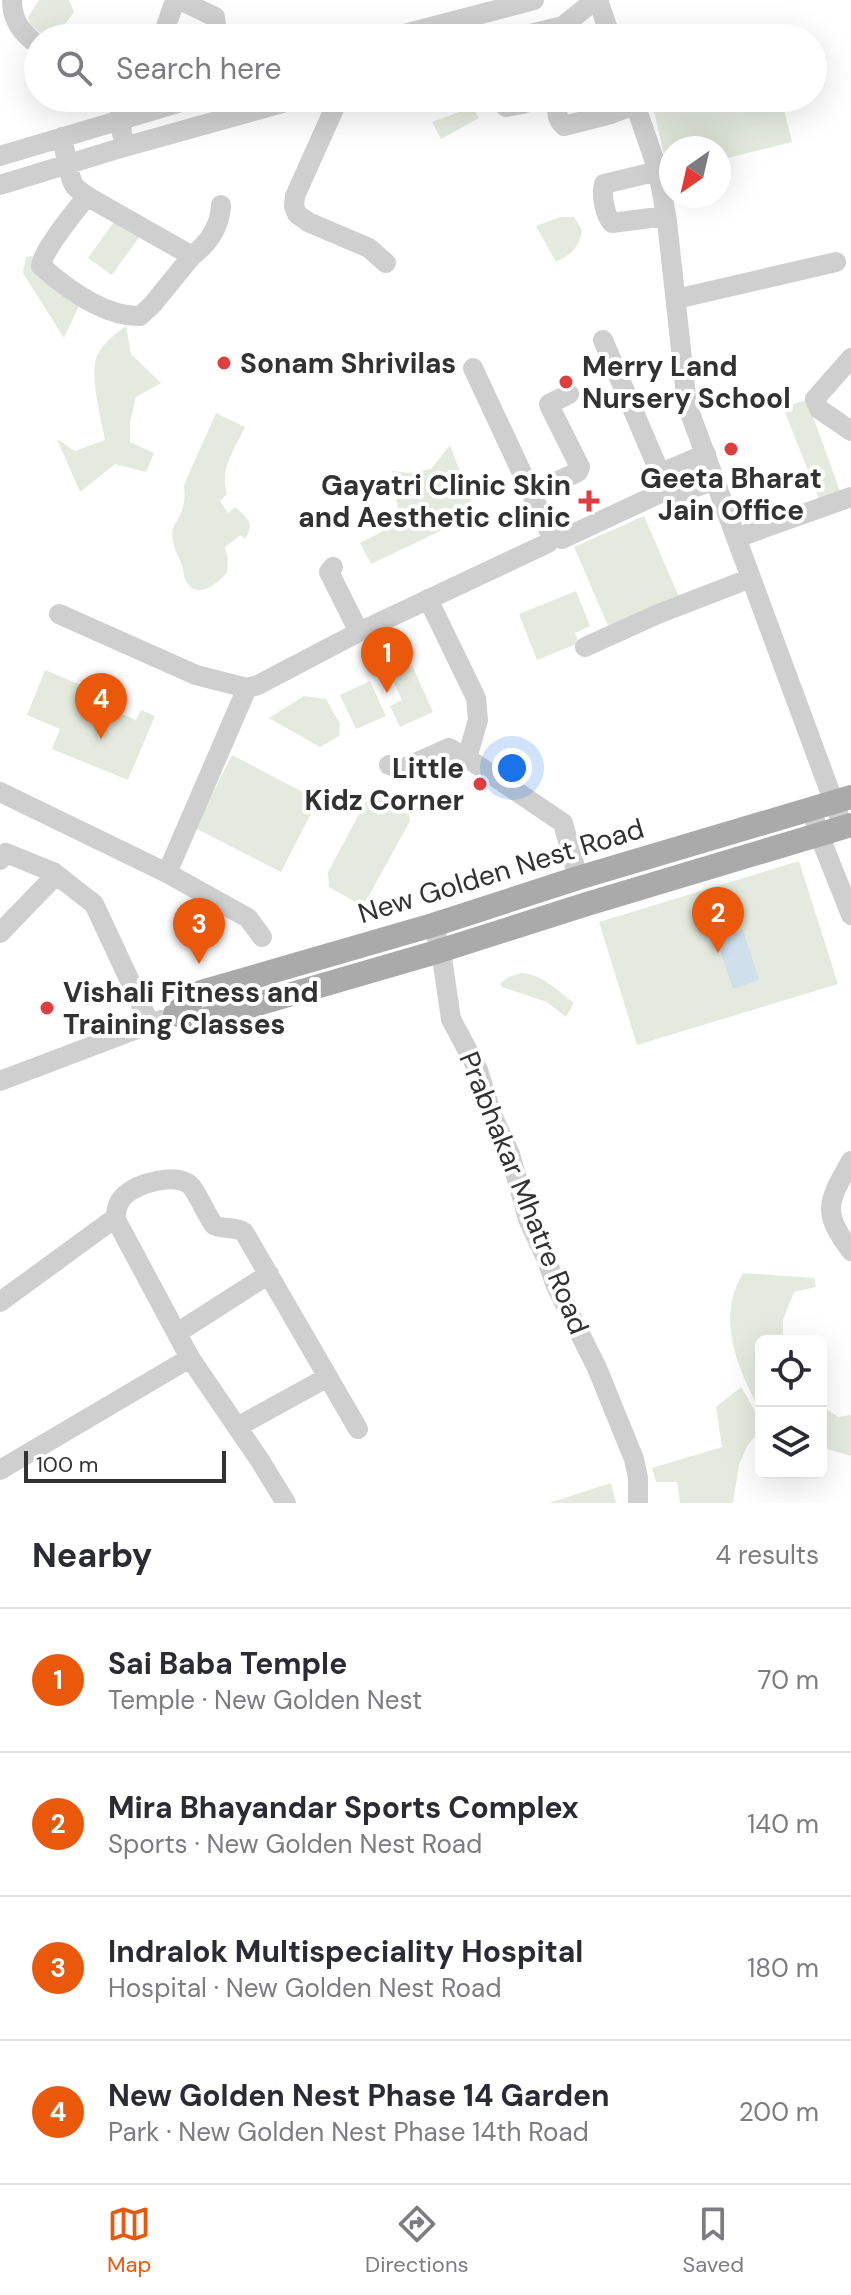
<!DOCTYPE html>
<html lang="en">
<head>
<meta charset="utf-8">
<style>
  :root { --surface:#fff; --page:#f2f2f3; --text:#2b2b33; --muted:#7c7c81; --line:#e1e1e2; --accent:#ea580c }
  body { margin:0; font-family:"DM Sans",sans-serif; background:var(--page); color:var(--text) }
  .controls { position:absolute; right:24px; bottom:24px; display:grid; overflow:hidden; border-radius:12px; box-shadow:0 8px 32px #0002 }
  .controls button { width:72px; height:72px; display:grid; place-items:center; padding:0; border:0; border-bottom:2px solid var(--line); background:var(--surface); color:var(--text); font:40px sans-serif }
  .compass { position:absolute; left:659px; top:136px; width:72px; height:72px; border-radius:50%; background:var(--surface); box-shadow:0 8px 32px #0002; rotate:214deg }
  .scale { position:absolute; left:24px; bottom:20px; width:202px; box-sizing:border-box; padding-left:8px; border:4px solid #323232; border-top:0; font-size:22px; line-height:28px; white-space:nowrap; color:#323232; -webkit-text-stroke:6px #fff; paint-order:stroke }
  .you { position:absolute; left:512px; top:768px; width:28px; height:28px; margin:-20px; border:6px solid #fff; border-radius:50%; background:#1a73e8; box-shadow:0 0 0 12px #1a73e833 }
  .badge { display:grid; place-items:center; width:52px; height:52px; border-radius:50%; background:var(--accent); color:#fff; font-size:26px; font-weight:700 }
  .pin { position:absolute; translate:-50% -66px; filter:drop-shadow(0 2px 4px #0008) }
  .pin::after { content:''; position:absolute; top:42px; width:28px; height:24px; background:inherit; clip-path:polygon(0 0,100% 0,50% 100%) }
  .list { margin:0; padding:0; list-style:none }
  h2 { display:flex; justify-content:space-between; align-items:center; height:104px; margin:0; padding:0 32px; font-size:34px }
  h2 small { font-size:26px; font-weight:400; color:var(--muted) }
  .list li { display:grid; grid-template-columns:52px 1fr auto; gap:24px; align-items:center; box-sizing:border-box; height:144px; padding:0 32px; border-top:2px solid var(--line) }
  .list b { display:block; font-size:30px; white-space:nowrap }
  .list p { margin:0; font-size:26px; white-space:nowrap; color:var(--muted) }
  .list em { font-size:26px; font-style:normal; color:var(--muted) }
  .icon { flex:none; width:44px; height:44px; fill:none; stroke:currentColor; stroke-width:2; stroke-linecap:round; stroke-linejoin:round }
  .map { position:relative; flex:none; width:851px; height:1503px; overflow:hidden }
  .search { position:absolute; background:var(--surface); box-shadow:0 8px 32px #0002; left:24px; right:24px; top:24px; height:88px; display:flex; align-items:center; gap:20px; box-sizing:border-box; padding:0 28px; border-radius:44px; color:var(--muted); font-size:30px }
  .sheet { height:680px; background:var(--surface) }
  nav { display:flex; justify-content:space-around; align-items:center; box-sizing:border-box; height:112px; border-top:2px solid var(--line); background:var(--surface); font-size:22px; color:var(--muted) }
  nav a { display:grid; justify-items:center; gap:4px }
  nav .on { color:var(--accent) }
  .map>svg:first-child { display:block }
</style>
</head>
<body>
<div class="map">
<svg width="851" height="1503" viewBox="0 0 851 1503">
  <rect width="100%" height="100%" fill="#fff"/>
  <!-- green -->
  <path fill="#e4ebde" d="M39,0H69L74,12L63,27L74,38H46L30,24L28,17Z
    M651,98H781L792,142L719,160V148H671V171L668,172Z
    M473,107L479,118L441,139L432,122Z
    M560,217H574L582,230C579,248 572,254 556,262L536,226Z
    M116,219L140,236L112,275L88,258Z
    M43,254L79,306L64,338L23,273L26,257Z
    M126,326L131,354L161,383L136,397L130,422V442L154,453L146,472L115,464L80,492L57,439L75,451L105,440C101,417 92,387 95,364C97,347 114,335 126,326Z
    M807,400L840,491L819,499L783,407Z
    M216,413L245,427C235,449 219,468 227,494L220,501L228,513L235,507C248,519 255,522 245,539L241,535L225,547L228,559L227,573C216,584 198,601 186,581C183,576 184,569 181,563C177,554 172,544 172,533C173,524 179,519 182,510C185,502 185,494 184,485Z
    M450,445L476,514L371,564L360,543L397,524L398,510L392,471L409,473L431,469Z
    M644,516L680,599L609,628L574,547Z
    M576,591L590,626L575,633L579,643L537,660L519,614Z
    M412,665L433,712L400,727L390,706L402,700L390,674Z
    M45,670L124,703L120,713L136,720L141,710L155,716L128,780L52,749L60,729L27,715Z
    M370,681L386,716L356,729L340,695Z
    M304,696L326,699L340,724L339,736L320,747L269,718Z
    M232,755L318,800L281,872L195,828Z
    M379,796L409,814L410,821L366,901L359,904L329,887L328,872L365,803L370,798Z
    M799,861L838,984L637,1045L599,922Z
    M521,973C542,974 558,991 574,1003L566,1017L547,1002L502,987L500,983L509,977Z
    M743,1273L814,1278L816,1287L794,1292L783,1320V1341H761V1412C738,1370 715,1318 743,1273Z
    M741,1387L761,1421V1429L747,1446L739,1465L733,1503H680L677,1482H656L652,1468L722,1447L716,1407Z
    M821,1405L838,1417L851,1415V1456L821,1447Z
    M611,1483L616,1503H549Z"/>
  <!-- water -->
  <path fill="#cfdfec" d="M743,930L759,980L733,989L716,939Z"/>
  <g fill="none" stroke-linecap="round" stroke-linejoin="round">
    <!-- minor -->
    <path stroke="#cfcfcf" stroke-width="20" d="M12,0C12,21 22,33 38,45
      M598,0L611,38
      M162,38L173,6L180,0L215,17L216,25L212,38
      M389,38L534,0
      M514,38L563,26L595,0
      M119,98L122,134
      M339,98L295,196L294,206L297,214L308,222L369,248L386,263
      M502,98L506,107L523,104L536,98
      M559,98C557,109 555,118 564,126L611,114L635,105
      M633,98L658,171L667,221L687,405L839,816
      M62,137C65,149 68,175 74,185C77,190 85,194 90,198L192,256L152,305L140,316C104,317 67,289 41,266C43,249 75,212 87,196
      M0,156L195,98
      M658,171L604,184C601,194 605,216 612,223L666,216
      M0,185L124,147L300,98
      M192,256C209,243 220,227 221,205
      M676,299L836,262
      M603,340L663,480
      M851,358L815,399L819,409L851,431
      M473,368L550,533
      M667,490L663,480L668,470L706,454
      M531,493L578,472L580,467L550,407L549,404L569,394
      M736,538L851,497
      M562,539L667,490L678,493L716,480
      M333,567L329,572L359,632
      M428,599L476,698L478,720L467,758L563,823L578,878
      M59,614L196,675L247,688L258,685L359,632L548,543
      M585,647L658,614L751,578
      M389,765L402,769L449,748L467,758
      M0,792L167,873L247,688
      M811,809L822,842L851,915
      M0,860L6,853L53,872L94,904L150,1024
      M167,873L248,918L262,937
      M433,925L441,951L451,1019L478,1070L492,1115L510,1154L528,1219L546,1258L556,1286L597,1368L634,1459L638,1478V1503
      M0,933L56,875
      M0,1081L161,1020
      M851,1161C828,1202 821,1211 851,1251
      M115,1218L190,1358L259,1459L286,1503
      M0,1302L115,1218C117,1208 118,1201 125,1195C138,1183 177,1172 191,1186C200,1197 205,1213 214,1225C224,1230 234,1226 244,1232L358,1429
      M177,1333L269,1274
      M237,1427L328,1377
      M0,1470L190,1358"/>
    <!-- major -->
    <path stroke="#aaa" stroke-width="24" d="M851,797L578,878L433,925L201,992L175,1014L202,1020L433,953L587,904L851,825"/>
  </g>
  <!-- markers -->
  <g fill="#e03d3e" stroke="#fff" stroke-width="3">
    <circle cx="224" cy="363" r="8"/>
    <circle cx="566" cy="382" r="8"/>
    <circle cx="731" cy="449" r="8"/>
    <path d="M585 489h8v8h8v8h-8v8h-8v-8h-8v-8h8z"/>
    <circle cx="480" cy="784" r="8"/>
    <circle cx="47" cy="1008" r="8"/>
  </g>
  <g text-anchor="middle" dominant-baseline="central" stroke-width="8" stroke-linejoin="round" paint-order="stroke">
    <!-- poi labels -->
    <g font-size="28" font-weight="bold" fill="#323232" stroke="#fff" text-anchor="start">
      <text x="240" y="363">Sonam Shrivilas</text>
      <text x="582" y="366">Merry Land<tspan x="582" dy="32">Nursery School</tspan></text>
      <text x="731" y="478" text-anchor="middle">Geeta Bharat<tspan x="731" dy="32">Jain Office</tspan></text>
      <text x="571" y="485" text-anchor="end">Gayatri Clinic Skin<tspan x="571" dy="32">and Aesthetic clinic</tspan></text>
      <text x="464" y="768" text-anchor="end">Little<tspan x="464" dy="32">Kidz Corner</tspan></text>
      <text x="63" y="992">Vishali Fitness and<tspan x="63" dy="32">Training Classes</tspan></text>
    </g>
    <!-- street labels -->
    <g font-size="28" fill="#323232" stroke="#fff">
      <text transform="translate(501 871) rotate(-17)">New Golden Nest Road</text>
      <text transform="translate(524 1193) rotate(68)">Prabhakar Mhatre Road</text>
    </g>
  </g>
</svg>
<div class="controls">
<button><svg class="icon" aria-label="locate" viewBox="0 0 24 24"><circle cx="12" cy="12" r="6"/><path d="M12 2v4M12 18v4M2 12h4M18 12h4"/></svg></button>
<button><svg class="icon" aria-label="layers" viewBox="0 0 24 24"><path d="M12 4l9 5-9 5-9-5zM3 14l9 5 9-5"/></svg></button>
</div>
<svg class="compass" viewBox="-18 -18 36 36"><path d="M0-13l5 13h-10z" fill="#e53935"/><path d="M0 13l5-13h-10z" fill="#7c7c81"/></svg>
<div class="scale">100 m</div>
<div class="you"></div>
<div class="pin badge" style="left:387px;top:693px">1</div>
<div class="pin badge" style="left:718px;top:953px">2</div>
<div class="pin badge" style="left:199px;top:964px">3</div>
<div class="pin badge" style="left:101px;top:739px">4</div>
<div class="search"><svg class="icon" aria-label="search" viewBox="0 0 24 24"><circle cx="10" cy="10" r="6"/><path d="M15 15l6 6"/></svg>Search here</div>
</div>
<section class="sheet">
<h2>Nearby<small>4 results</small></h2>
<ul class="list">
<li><span class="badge">1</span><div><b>Sai Baba Temple</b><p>Temple · New Golden Nest</p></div><em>70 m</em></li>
<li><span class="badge">2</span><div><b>Mira Bhayandar Sports Complex</b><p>Sports · New Golden Nest Road</p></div><em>140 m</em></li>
<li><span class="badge">3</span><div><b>Indralok Multispeciality Hospital</b><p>Hospital · New Golden Nest Road</p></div><em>180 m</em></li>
<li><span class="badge">4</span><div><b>New Golden Nest Phase 14 Garden</b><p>Park · New Golden Nest Phase 14th Road</p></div><em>200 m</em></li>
</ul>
</section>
<nav>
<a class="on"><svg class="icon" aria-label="map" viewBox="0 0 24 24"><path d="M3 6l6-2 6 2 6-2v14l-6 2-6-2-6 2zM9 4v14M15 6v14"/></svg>Map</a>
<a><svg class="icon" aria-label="directions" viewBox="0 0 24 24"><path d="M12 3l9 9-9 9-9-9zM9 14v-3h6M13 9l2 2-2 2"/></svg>Directions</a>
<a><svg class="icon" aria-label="saved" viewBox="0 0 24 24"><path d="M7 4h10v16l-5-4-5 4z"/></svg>Saved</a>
</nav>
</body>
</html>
